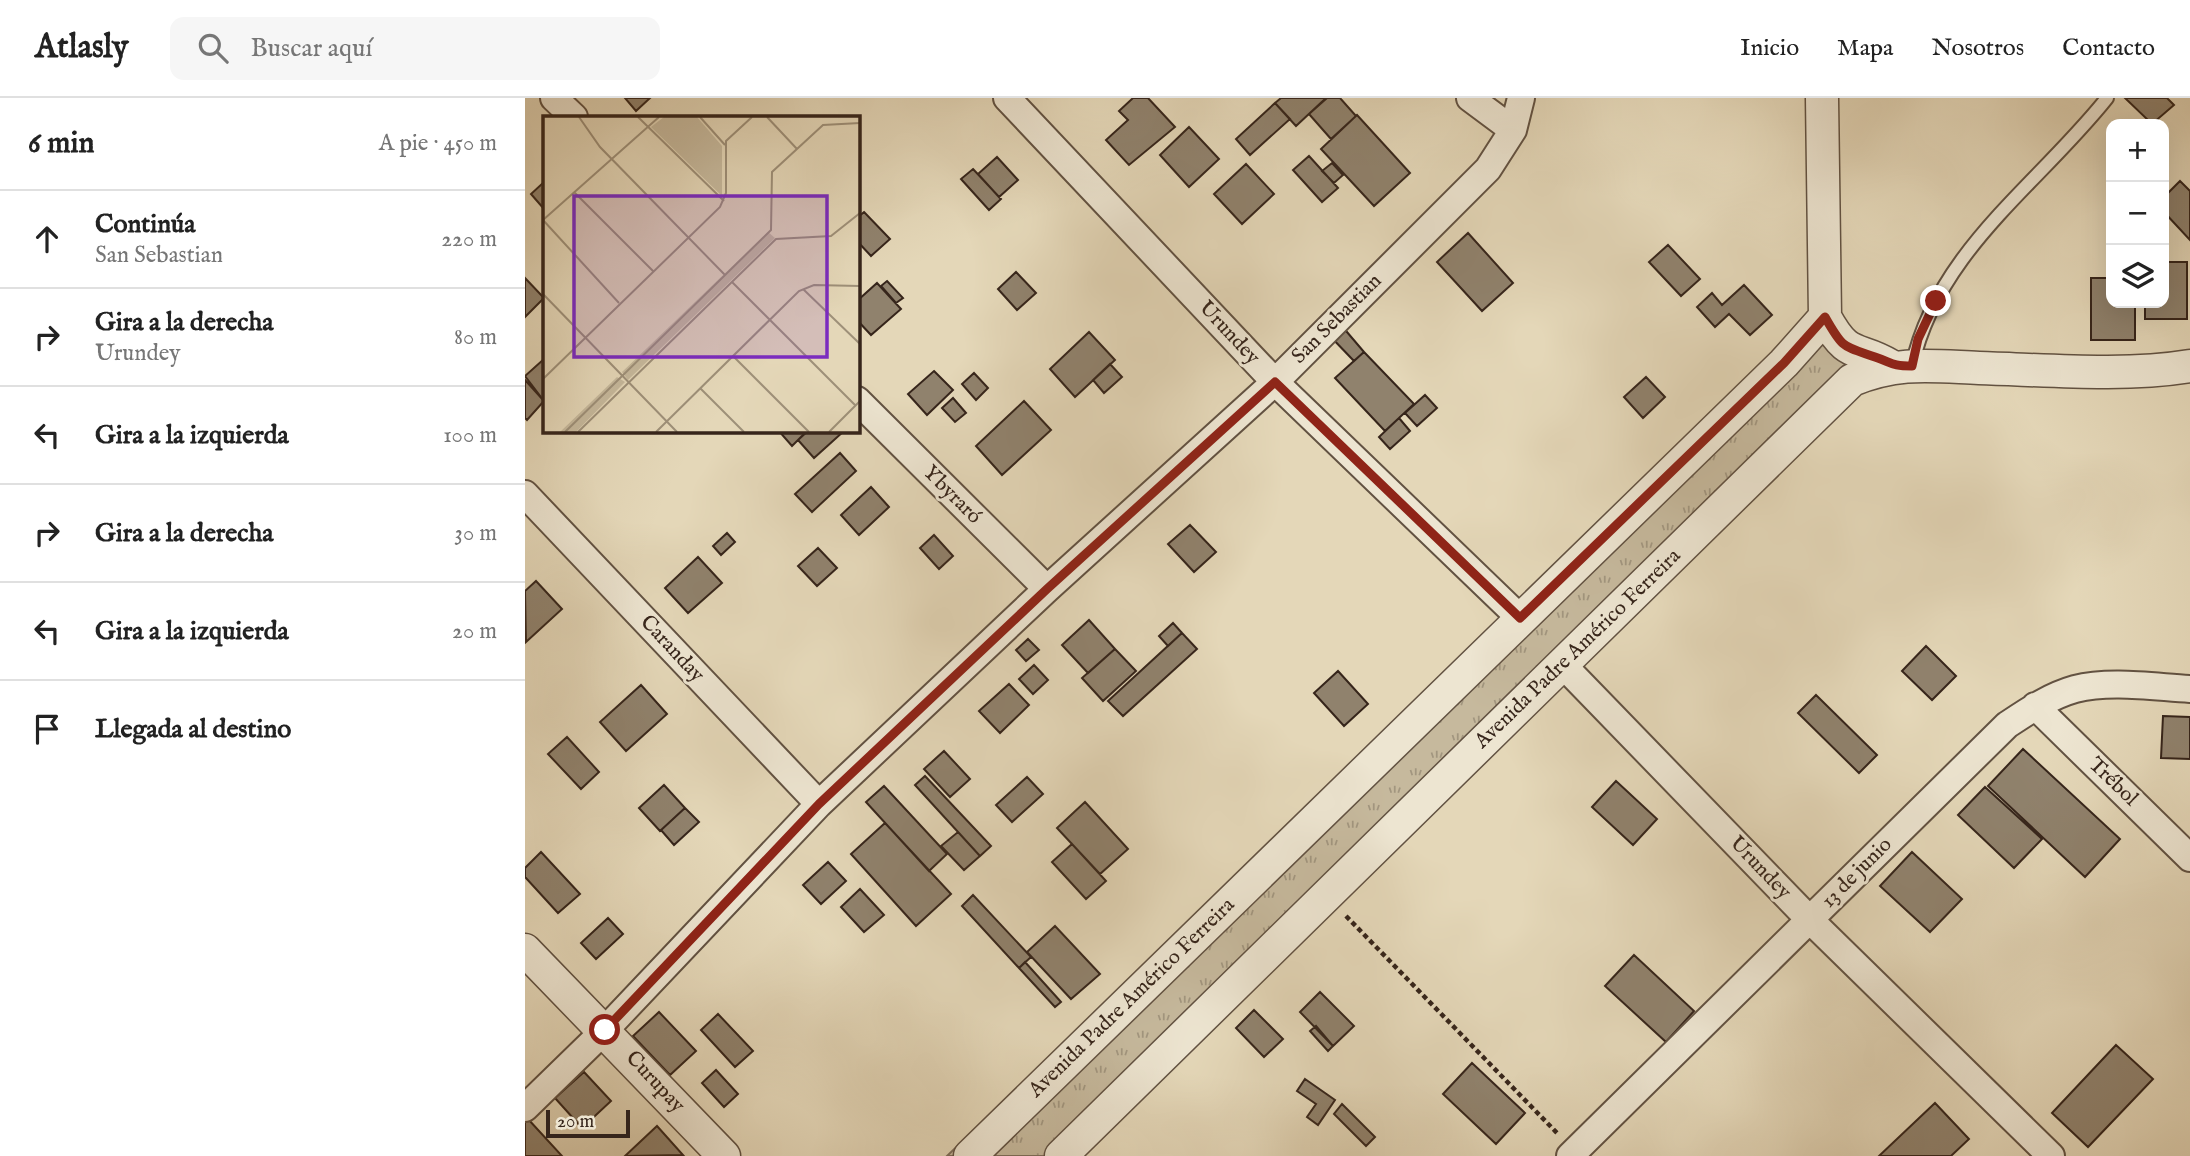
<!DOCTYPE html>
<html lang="es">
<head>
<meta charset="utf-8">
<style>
  :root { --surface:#fff; --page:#f6f6f6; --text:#222; --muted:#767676; --line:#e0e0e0 }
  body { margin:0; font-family:"IM FELL English",serif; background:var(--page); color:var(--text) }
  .controls { position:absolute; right:21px; top:21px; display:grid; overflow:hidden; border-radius:14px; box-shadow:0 7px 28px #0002 }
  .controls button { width:63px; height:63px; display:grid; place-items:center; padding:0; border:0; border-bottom:2px solid var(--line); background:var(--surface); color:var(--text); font:35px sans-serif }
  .scale { position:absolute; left:21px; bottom:18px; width:84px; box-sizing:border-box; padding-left:7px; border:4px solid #36251b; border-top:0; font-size:19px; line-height:24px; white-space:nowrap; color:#36251b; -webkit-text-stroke:5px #ede5d1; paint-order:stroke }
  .stop { position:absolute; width:21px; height:21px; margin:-16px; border:5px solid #8f2418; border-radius:50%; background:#fff }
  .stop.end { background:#8f2418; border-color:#fff; box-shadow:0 2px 7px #0008 }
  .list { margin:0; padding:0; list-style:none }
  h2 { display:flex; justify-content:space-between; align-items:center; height:91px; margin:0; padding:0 28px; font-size:30px }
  h2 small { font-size:23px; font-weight:400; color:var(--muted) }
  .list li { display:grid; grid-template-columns:46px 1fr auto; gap:21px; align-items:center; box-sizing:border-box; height:98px; padding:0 28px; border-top:2px solid var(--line) }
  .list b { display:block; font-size:26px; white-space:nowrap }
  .list p { margin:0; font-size:23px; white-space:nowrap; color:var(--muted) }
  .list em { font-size:23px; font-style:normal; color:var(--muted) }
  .icon { flex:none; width:38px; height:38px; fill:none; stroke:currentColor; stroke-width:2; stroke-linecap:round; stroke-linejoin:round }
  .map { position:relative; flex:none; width:1665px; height:1058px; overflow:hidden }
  header { display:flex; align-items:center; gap:42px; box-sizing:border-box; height:98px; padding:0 35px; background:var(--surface); border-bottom:2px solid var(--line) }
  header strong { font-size:33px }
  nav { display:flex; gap:38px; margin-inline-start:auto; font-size:24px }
  .search { width:490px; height:63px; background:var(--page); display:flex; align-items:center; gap:18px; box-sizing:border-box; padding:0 24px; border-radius:14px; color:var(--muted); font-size:26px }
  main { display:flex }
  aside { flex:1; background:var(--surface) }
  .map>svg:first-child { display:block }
</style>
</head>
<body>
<header>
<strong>Atlasly</strong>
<div class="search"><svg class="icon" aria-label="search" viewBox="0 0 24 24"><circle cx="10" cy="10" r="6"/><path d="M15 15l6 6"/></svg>Buscar aquí</div>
<nav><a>Inicio</a><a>Mapa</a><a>Nosotros</a><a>Contacto</a></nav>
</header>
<main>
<aside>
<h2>6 min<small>A pie · 450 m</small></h2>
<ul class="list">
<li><svg class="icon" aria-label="ahead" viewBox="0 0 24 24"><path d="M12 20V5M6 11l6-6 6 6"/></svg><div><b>Continúa</b><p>San Sebastian</p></div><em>220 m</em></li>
<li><svg class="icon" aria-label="right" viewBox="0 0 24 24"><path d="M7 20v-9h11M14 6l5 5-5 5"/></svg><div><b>Gira a la derecha</b><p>Urundey</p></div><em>80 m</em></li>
<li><svg class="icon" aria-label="left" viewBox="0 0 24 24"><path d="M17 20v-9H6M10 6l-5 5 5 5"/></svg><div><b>Gira a la izquierda</b></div><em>100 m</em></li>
<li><svg class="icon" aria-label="right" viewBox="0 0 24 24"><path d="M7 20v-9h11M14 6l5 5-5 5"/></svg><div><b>Gira a la derecha</b></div><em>30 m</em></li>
<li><svg class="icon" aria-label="left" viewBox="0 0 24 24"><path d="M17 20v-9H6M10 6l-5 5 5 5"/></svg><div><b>Gira a la izquierda</b></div><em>20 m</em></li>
<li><svg class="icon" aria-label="arrive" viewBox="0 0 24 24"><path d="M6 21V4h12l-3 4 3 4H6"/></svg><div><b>Llegada al destino</b></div></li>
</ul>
</aside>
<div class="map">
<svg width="1665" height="1058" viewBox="0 0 1665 1058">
  <defs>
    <pattern id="grass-tufts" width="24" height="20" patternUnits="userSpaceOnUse" patternTransform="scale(1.75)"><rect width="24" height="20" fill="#c6b99d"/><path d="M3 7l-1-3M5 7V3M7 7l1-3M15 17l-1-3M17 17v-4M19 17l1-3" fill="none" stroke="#a2967f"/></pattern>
  </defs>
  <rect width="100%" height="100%" fill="#e4d7b8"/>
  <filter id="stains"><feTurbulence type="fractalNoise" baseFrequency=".00286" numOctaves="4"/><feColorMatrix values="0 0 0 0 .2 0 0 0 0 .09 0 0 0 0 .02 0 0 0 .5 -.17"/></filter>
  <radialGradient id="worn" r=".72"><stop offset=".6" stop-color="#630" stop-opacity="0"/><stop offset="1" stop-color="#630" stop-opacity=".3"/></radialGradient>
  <!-- grass -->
  <path fill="url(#grass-tufts)" stroke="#7e6f5c" stroke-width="2" d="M1277,237L1321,252L1326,276L521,1058H422Z"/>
  <!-- building -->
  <path fill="#90826d" stroke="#36251b" stroke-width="2" d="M100,0H125L111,13Z
    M608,0H623L650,29L604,67L581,42L603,22L594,13Z
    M756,0H801L771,28L750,5Z
    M802,0H815L831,18L806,41L784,16Z
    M1600,0H1642L1649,7L1627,26Z
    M750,5L765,21L725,57L711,41Z
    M832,17L885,75L849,108L796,51Z
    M664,29L694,61L664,89L635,57Z
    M784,58L813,90L797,104L768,72Z
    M472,59L493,82L474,99L453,76Z
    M807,65L818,77L809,85L797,73Z
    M721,66L749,96L717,126L689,96Z
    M448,71L476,101L464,112L436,81Z
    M1655,83L1665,93V142L1639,114V99Z
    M19,84V111L6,96Z
    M339,114L365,141L346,158L332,143V120Z
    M943,135L988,185L957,213L912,164Z
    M1143,147L1175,181L1156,198L1124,164Z
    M1639,164H1662V221H1620V205H1639Z
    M491,174L511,195L492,212L473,191Z
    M0,180L19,200L0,219Z
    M1566,180H1586V205H1610V242H1566Z
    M362,183L378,200L371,205L356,188Z
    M352,185L376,211L346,237L332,222V203Z
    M1219,187L1247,217L1225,237L1204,216L1190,229L1172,209L1187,195L1197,207Z
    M816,227L839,254L829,263L804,237Z
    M564,234L590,262L550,299L525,271Z
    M839,254L889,306L860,333L810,280Z
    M19,261V303L0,278Z
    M585,266L597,279L579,295L568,282Z
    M409,273L428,292L402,317L383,296Z
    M449,275L463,290L451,302L437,286Z
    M1121,279L1140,299L1118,320L1099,299Z
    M0,282L19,303L2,322L0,320Z
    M900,297L912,310L892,328L880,315Z
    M428,300L441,315L430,324L417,310Z
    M499,303L526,332L477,377L451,348Z
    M874,320L885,333L865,351L854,339Z
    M253,332H283L267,348Z
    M284,332H318L319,333L289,360L273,342Z
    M315,355L331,373L287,414L270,396Z
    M346,389L364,409L334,437L316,417Z
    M665,427L691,454L669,474L643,446Z
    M202,435L210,444L196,457L188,448Z
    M409,437L428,458L414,471L395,450Z
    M293,450L312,470L292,488L273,468Z
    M173,459L197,485L163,515L140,490Z
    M11,483L37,511L1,544L0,493Z
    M564,522L590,551L563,575L537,547Z
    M648,525L657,535L643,548L634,538Z
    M657,535L672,551L598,618L583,603Z
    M503,541L514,552L501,563L491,552Z
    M1401,548L1431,578L1407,602L1377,573Z
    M590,551L611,573L578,603L557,580Z
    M509,567L523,582L508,596L494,581Z
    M813,573L843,606L819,628L789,595Z
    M484,586L504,607L475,635L454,613Z
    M116,587L142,616L101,653L75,624Z
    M1291,597L1352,657L1334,675L1273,615Z
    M1638,618L1665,619V661L1636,660Z
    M42,639L74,674L56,691L23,656Z
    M1498,651L1595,741L1560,779L1463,688Z
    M419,653L445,681L425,699L399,671Z
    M400,678L466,748L455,758L390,687Z
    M502,679L518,696L487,724L471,707Z
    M1091,683L1132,721L1108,747L1067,709Z
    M139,687L160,710L135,733L114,710Z
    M359,688L422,756L404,773L341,704Z
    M1460,689L1517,741L1489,770L1433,717Z
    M560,704L603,751L575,776L532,730Z
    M160,710L174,724L149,747L136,732Z
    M360,725L426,796L391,828L326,756Z
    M433,734L455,758L439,772L416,748Z
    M547,746L581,783L561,801L527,764Z
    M16,754L55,796L33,815L0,779V770Z
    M1387,754L1437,801L1405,834L1355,788Z
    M303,764L321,783L296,806L278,787Z
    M335,791L359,817L339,834L316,809Z
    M448,797L506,859L494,870L437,808Z
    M83,820L98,836L71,861L56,845Z
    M530,828L575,876L546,901L502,854Z
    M1109,857L1169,913L1141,944L1080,888Z
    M500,864L536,904L530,909L494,870Z
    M795,894L829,928L808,948L775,914Z
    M729,912L758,941L739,959L711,930Z
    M134,914L171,953L145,977L108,938Z
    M193,916L228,953L210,969L176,932Z
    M791,928L808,948L803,953L785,933Z
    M1591,947L1628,981L1563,1049L1527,1015Z
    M947,965L1000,1015L971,1046L918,996Z
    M191,972L213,996L199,1009L177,985Z
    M59,974L86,1003L57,1030L30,1000Z
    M780,981L810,1002L793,1027L782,1019L791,1006L772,993Z
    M1410,1005L1444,1041L1426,1058H1354Z
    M817,1006L850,1039L841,1048L809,1016Z
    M3,1021L37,1058H0V1024Z
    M132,1028L158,1057L100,1058Z"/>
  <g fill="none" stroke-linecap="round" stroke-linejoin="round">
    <!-- service casing -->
    <g stroke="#625242" stroke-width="16">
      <path id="service" d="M1387,268C1412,153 1513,87 1582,0"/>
    </g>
    <!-- minor casing -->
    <g stroke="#625242" stroke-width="30">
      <path id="minor" d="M29,0L49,19
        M482,0L750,284L995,520
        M945,0L988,32
        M332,302L522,491
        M0,396L294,706
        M1038,567L1285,822L1526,1058
        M1510,608L1665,760
        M0,1010L80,932L294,706L522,491L750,284L963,71L988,32L996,0
        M1045,1058L1482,627C1503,613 1525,598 1550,591C1585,582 1629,589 1665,591"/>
    </g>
    <!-- tertiary casing -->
    <g stroke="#625242" stroke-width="35">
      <path id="tertiary" d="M1300,219C1324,263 1331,247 1366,268
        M0,852L199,1058
        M445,1058L1259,265L1300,219L1297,0
        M536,1058L1327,282C1374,263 1405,268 1454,270C1522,272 1599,279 1665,268"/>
    </g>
    <!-- path -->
    <path stroke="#36251b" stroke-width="4.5" stroke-dasharray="5 3.5" stroke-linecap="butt" d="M821,818L1032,1035"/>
    <!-- service -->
    <use href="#service" stroke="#ede5d1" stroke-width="12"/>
    <!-- minor -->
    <use href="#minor" stroke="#ede5d1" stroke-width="26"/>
    <!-- tertiary -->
    <use href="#tertiary" stroke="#ede5d1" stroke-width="32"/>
  </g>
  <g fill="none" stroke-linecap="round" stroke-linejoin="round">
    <!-- route -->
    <path stroke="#8f2418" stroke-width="9" d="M80,932L294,706L522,491L750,284L995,520L1259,265L1300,219C1318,251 1318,248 1350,259C1368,265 1366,268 1387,268L1393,241L1411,203"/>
  </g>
  <g text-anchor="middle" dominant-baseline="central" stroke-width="6" stroke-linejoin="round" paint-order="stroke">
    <!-- street labels -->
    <g font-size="21" fill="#36251b" stroke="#ede5d1">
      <text transform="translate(812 221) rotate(-45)">San Sebastian</text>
      <text transform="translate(704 235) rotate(47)">Urundey</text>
      <text transform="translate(427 397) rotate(45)">Ybyraró</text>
      <text transform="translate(147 551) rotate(47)">Caranday</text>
      <text transform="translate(1053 551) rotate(-44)">Avenida Padre Américo Ferreira</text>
      <text transform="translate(1588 684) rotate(44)">Trébol</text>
      <text transform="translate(1235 770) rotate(46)">Urundey</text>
      <text transform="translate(1332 775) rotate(-45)">13 de junio</text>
      <text transform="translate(607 900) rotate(-44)">Avenida Padre Américo Ferreira</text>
      <text transform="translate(130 984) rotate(47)">Curupay</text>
    </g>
  </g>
  <!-- overview -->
  <g transform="translate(18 18)">
    <rect width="317" height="317" fill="#e4d7b8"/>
    <path d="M225,116L232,122L85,264L79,256ZM74,261L82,266L33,316H17Z" fill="#c6b99d"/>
    <path d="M121,1H154L179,30V80L108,11Z" fill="#c6b99d"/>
    <path d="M138,1H147L176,31L156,51L122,15Z" fill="#c6b99d"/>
    <path fill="none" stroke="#9e9079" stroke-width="2" d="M36,1L57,31L182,159M95,1L181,85M157,1L182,29M224,1L254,33M31,76L110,155M0,104L116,1M0,104L76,187M189,166L312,289M260,173L317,228M0,178L134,316M190,240L266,316M0,263L177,91L183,77V25L209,1M158,273L201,316M22,316L228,114L229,56L280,9L317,7M35,316L233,123L288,120L317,97M113,316L256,175L271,169L317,170M286,316L317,285"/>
    <path fill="#7b2cbf" fill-opacity="0.15" stroke="#7b2cbf" stroke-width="3.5" d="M31,80H284V241H31Z"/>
    <rect width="317" height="317" fill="none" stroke="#36251b" stroke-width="3.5"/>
  </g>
  <rect width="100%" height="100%" filter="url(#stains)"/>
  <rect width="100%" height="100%" fill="url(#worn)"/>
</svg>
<div class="controls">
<button>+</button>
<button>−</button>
<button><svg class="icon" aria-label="layers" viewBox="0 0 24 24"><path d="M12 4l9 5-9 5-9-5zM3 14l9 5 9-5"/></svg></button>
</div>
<div class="scale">20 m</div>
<div class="stop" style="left:80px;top:932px"></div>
<div class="stop end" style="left:1411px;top:203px"></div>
</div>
</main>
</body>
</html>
